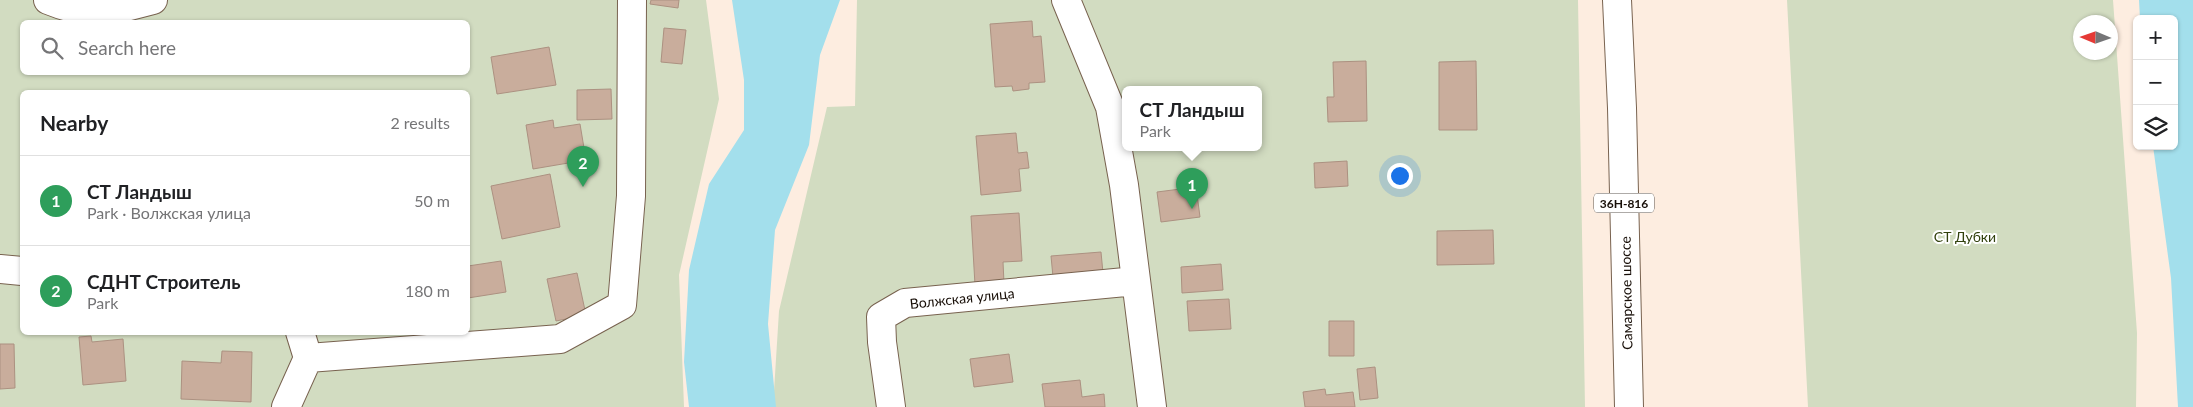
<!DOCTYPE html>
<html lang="en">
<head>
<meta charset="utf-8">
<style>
  :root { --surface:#fff; --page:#f6f6f6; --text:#202124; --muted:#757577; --line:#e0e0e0; --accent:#6a3ab1 }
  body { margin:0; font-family:Lato,sans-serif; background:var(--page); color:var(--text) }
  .controls { position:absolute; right:15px; top:15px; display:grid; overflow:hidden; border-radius:8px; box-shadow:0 1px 4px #0004 }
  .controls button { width:45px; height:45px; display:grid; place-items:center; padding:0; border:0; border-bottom:1px solid var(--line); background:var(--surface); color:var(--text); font:25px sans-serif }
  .compass { position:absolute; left:2073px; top:15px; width:45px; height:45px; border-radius:50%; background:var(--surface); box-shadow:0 1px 4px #0004; rotate:272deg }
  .you { position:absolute; left:1399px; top:175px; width:18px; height:18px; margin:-12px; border:4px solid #fff; border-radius:50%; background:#1a73e8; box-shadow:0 0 0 8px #1a73e833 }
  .badge { display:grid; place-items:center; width:32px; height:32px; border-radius:50%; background:var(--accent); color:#fff; font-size:16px; font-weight:700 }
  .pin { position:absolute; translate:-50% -41px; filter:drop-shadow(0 1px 2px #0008) }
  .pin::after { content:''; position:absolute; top:26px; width:18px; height:15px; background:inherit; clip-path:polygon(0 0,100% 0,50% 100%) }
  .popup { position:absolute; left:1122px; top:86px; width:140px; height:65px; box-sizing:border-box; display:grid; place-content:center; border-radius:8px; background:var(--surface); filter:drop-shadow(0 1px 4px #0005); font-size:16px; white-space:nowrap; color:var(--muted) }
  .popup b { font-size:19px; color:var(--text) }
  .popup::after { content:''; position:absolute; left:50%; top:100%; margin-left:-10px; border:10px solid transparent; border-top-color:var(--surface) }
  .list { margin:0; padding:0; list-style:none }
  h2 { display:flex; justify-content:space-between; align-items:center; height:65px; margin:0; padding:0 20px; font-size:21px }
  h2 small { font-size:16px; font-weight:400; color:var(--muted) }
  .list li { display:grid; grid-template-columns:32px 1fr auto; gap:15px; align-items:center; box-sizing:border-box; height:90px; padding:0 20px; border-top:1px solid var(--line) }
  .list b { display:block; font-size:19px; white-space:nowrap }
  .list p { margin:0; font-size:16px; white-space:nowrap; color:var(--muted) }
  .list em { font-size:16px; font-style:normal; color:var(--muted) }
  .icon { flex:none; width:28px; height:28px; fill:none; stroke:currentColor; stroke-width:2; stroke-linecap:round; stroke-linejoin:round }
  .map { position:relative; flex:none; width:2193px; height:407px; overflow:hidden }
  .search { position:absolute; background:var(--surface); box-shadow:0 1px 4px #0004; left:20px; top:20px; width:450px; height:55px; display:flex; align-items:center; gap:12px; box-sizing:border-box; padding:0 18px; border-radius:8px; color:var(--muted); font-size:19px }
  .panel { position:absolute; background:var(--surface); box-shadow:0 1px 4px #0004; left:20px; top:90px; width:450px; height:245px; border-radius:8px }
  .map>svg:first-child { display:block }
</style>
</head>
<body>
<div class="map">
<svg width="2193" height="407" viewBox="0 0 2193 407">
  <rect width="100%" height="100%" fill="#fdede0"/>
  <!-- green -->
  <path fill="#d2dcc1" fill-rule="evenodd" d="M0,0H706L719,99L679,275L684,407H0ZM22,22H468V72H22ZM22,92H468V332H22Z
    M857,0H1578L1585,407H773L779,311L827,107L855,106ZM1126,90H1258V148H1126Z
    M1787,0H2113L2137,333L2136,407H1808ZM2080,22H2110V52H2080Z"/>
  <!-- water -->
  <path fill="#a3dfec" d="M732,0H840L820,55L809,145L775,230L768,324L776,407H689L684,362L689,270L709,184L744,130V80Z
    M2139,0H2193V407H2178L2171,278L2153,146H2174V19H2140Z"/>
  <!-- building -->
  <path fill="#c9ad9c" stroke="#ac9181" d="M651,0H679L678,8L650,4Z
    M1032,21L1033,37L1041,36L1045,82L1029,83V89L1013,91L1012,86L995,87L990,24Z
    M664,28L686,30L682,64L661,62Z
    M549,47L556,85L497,94L491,57Z
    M1366,61L1367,121L1328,122L1327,97H1334L1333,62Z
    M1476,61L1477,130H1439V62Z
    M611,89L612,119L577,120V90Z
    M553,120L554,128L580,124L586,160L533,169L526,125Z
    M1016,133L1018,153L1027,152L1029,168L1019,169L1021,191L981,195L976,136Z
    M1347,161L1348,186L1315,188L1314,163Z
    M550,174L560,227L502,239L491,186Z
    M1196,187L1200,217L1161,222L1157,192Z
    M1019,213L1022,261L1003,262L1004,283L975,285L971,216Z
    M1493,230L1494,264L1437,265V231Z
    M1101,252L1103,273L1053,277L1051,256Z
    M501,261L506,292L468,298V266Z
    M1221,264L1223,290L1182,293L1181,267Z
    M577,273L586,315L556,321L547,279Z
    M1229,299L1231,329L1189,331L1187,301Z
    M1329,321H1354V356H1329Z
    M91,336L92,342L123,339L126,381L83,385L79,337Z
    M0,344H14L15,388L0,389Z
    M222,351L252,352L251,402L181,399L182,361L221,363Z
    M1009,354L1013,382L974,387L970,359Z
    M1375,367L1378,398L1360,400L1357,369Z
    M1080,380L1082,397L1104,394L1105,407H1045L1042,384Z
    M1325,389L1326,395L1353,392L1355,407H1305L1303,392Z"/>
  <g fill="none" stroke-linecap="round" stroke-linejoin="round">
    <!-- minor casing -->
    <g stroke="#78624f" stroke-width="30">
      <path id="minor" d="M48,0C91,18 111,11 153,0
        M1066,0L1110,107L1124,185L1152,407
        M0,269L22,271
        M308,358L560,339L622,305L631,196L632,0
        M286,407L308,358L300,332
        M891,407L882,342L881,317L905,303L1136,281"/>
    </g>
    <!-- major casing -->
    <g stroke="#78624f" stroke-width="30">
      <path id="major" d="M1617,0L1622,108L1629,407"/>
    </g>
    <!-- minor -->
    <use href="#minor" stroke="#fff" stroke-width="28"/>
    <!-- major -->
    <use href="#major" stroke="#fff" stroke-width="28"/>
  </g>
  <g text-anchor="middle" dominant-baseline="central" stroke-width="4" stroke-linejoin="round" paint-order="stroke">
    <!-- shield labels -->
    <rect fill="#fff" stroke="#5d5651" stroke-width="1" x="1594" y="193.5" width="60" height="19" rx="4"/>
    <g font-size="12" font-weight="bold" fill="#170e07">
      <text x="1624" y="203">36Н-816</text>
    </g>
    <!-- park labels -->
    <g font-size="14" fill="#32410e" stroke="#fff">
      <text x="1965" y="236">СТ Дубки</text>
    </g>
    <!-- street labels -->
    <g font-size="14" fill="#170e07" stroke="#fff">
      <text transform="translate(1626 293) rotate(-91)">Самарское шоссе</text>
      <text transform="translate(962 298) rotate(-6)">Волжская улица</text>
    </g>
  </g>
</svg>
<div class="controls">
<button>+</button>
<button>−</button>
<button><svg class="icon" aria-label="layers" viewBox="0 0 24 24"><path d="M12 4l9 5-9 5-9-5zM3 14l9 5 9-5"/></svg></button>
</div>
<svg class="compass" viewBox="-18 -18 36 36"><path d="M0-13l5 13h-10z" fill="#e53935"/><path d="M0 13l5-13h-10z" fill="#757577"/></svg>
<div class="you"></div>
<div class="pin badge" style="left:1192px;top:209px;background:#2e9e5b">1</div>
<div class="popup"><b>СТ Ландыш</b>Park</div>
<div class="pin badge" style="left:583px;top:187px;background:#2e9e5b">2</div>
<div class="search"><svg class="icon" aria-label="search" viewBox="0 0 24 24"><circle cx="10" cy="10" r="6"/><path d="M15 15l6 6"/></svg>Search here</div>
<section class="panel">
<h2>Nearby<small>2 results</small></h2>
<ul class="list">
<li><span class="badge" style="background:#2e9e5b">1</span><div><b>СТ Ландыш</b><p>Park · Волжская улица</p></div><em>50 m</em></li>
<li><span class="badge" style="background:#2e9e5b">2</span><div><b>СДНТ Строитель</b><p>Park</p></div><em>180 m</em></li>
</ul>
</section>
</div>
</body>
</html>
